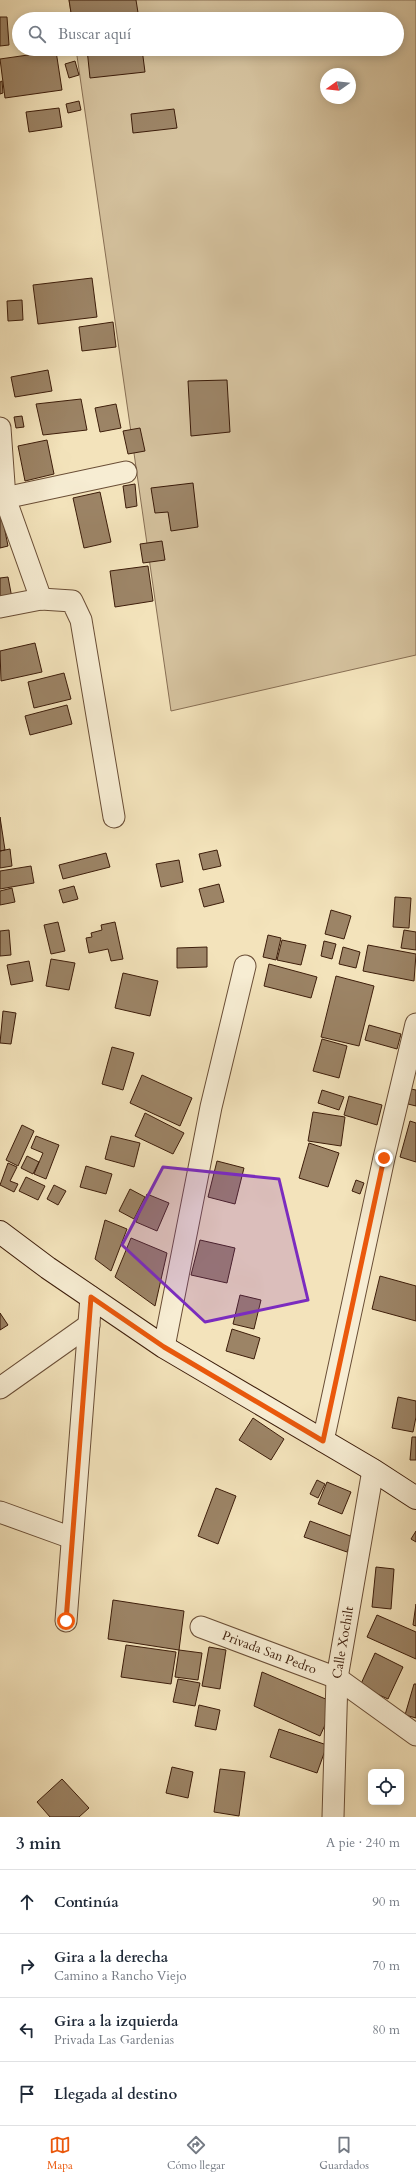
<!DOCTYPE html>
<html lang="es">
<head>
<meta charset="utf-8">
<style>
  :root { --surface:#fff; --page:#f6f6f7; --text:#1f2937; --muted:#747a83; --line:#e0e1e3; --accent:#ea580c }
  body { margin:0; font-family:Cardo,serif; background:var(--page); color:var(--text) }
  .controls { position:absolute; right:12px; bottom:12px; display:grid; overflow:hidden; border-radius:6px; box-shadow:0 2px 10px #0003 }
  .controls button { width:36px; height:36px; display:grid; place-items:center; padding:0; border:0; border-bottom:1px solid var(--line); background:var(--surface); color:var(--text); font:20px sans-serif }
  .compass { position:absolute; left:320px; top:68px; width:36px; height:36px; border-radius:50%; background:var(--surface); box-shadow:0 2px 10px #0003; rotate:255deg }
  .stop { position:absolute; width:12px; height:12px; margin:-9px; border:3px solid #ea580c; border-radius:50%; background:#fff }
  .stop.end { background:#ea580c; border-color:#fff; box-shadow:0 1px 4px #0008 }
  .list { margin:0; padding:0; list-style:none }
  h2 { display:flex; justify-content:space-between; align-items:center; height:52px; margin:0; padding:0 16px; font-size:17px }
  h2 small { font-size:13px; font-weight:400; color:var(--muted) }
  .list li { display:grid; grid-template-columns:26px 1fr auto; gap:12px; align-items:center; box-sizing:border-box; height:64px; padding:0 16px; border-top:1px solid var(--line) }
  .list b { display:block; font-size:15px; white-space:nowrap }
  .list p { margin:0; font-size:13px; white-space:nowrap; color:var(--muted) }
  .list em { font-size:13px; font-style:normal; color:var(--muted) }
  .icon { flex:none; width:22px; height:22px; fill:none; stroke:currentColor; stroke-width:2; stroke-linecap:round; stroke-linejoin:round }
  .map { position:relative; flex:none; width:416px; height:1817px; overflow:hidden }
  .search { position:absolute; background:var(--surface); box-shadow:0 2px 10px #0003; left:12px; right:12px; top:12px; height:44px; display:flex; align-items:center; gap:10px; box-sizing:border-box; padding:0 14px; border-radius:22px; color:var(--muted); font-size:15px }
  .sheet { height:308px; background:var(--surface) }
  nav { display:flex; justify-content:space-around; align-items:center; box-sizing:border-box; height:56px; border-top:1px solid var(--line); background:var(--surface); font-size:11px; color:var(--muted) }
  nav a { display:grid; justify-items:center; gap:2px }
  nav .on { color:var(--accent) }
  .map>svg:first-child { display:block }
</style>
</head>
<body>
<div class="map">
<svg width="416" height="1817" viewBox="0 0 416 1817">
  <rect width="100%" height="100%" fill="#f3e3bb"/>
  <filter id="stains"><feTurbulence type="fractalNoise" baseFrequency=".005" numOctaves="4"/><feColorMatrix values="0 0 0 0 .2 0 0 0 0 .09 0 0 0 0 .02 0 0 0 .5 -.17"/></filter>
  <radialGradient id="worn" r=".72"><stop offset=".6" stop-color="#630" stop-opacity="0"/><stop offset="1" stop-color="#630" stop-opacity=".3"/></radialGradient>
  <!-- green -->
  <path fill="#d4c19d" stroke="#886f54" fill-rule="evenodd" d="M69,0H416V655L171,711L76,49H397V19H72ZM326,74H350V98H326Z"/>
  <!-- building -->
  <path fill="#9c8466" stroke="#3d1d0a" d="M69,0H136L139,19H72Z
    M0,17H7L9,45L0,46Z
    M31,17V19H20Z
    M87,49H142L145,72L90,78Z
    M56,51L62,90L5,98L0,59Z
    M75,61L79,75L69,78L65,64Z
    M2,81L3,93L0,94V82Z
    M79,101L81,110L68,113L66,104Z
    M59,108L62,127L29,132L26,112Z
    M174,109L177,128L133,133L131,114Z
    M92,278L97,317L38,324L33,285Z
    M22,300L23,320L8,321L7,301Z
    M113,322L116,347L82,351L79,327Z
    M48,370L52,391L15,397L11,377Z
    M227,380L230,432L191,436L188,381Z
    M81,399L87,430L43,435L36,404Z
    M116,404L121,428L100,432L95,408Z
    M22,416L24,427L16,428L14,417Z
    M140,428L145,451L128,454L123,431Z
    M47,440L54,474L25,481L18,446Z
    M193,483L198,527L171,531L168,512L155,513L151,488Z
    M135,484L137,506L126,508L123,486Z
    M100,492L111,542L84,548L73,498Z
    M0,516H2L8,546L0,548Z
    M162,541L165,560L143,563L140,544Z
    M148,566L153,601L115,607L110,571Z
    M8,577L12,598L0,600V578Z
    M35,643L42,672L1,681L0,651Z
    M64,673L71,699L34,708L28,682Z
    M67,705L72,724L30,735L25,716Z
    M0,817L5,850L0,851Z
    M10,849L12,866L0,868V851Z
    M217,850L221,866L203,870L199,854Z
    M106,853L110,867L63,879L59,865Z
    M179,860L183,882L161,887L156,864Z
    M31,866L34,883L0,889V871Z
    M219,884L224,902L204,907L199,889Z
    M74,886L78,899L63,903L59,890Z
    M12,888L15,902L0,905V891Z
    M395,897L411,898L409,928L393,927Z
    M331,910L351,916L344,939L325,934Z
    M58,922L65,951L51,954L44,925Z
    M115,922L123,959L111,961L108,949L89,953L86,938L92,937L91,933L102,930L101,925Z
    M9,930L11,955L0,956V931Z
    M404,930L416,932V950L401,948Z
    M268,935L281,938L276,960L263,957Z
    M282,940L306,945L301,965L277,960Z
    M324,941L336,944L332,959L321,956Z
    M368,945L416,954L414,981L363,971Z
    M207,947V967L177,968V948Z
    M343,947L360,952L356,968L339,964Z
    M51,959L75,963L69,990L46,986Z
    M29,961L33,981L11,985L7,965Z
    M269,964L317,977L311,998L264,986Z
    M123,973L158,981L150,1016L115,1008Z
    M336,976L374,986L359,1046L321,1037Z
    M3,1011L16,1013L11,1044L0,1043Z
    M369,1025L401,1034L397,1049L365,1040Z
    M322,1039L347,1046L339,1078L313,1071Z
    M112,1047L134,1053L123,1090L102,1084Z
    M142,1075L192,1098L180,1126L130,1103Z
    M411,1089L416,1090V1106L408,1104Z
    M322,1090L344,1097L339,1110L318,1103Z
    M349,1096L382,1105L377,1125L344,1115Z
    M313,1112L345,1117L341,1146L308,1141Z
    M145,1113L184,1133L173,1154L135,1136Z
    M410,1121L416,1123V1162L400,1157Z
    M22,1125L34,1131L18,1166L6,1160Z
    M36,1136L59,1145L46,1179L34,1174L43,1153L31,1148Z
    M111,1136L140,1143L134,1167L105,1159Z
    M309,1143L339,1153L328,1187L299,1178Z
    M27,1156L39,1162L33,1174L21,1168Z
    M217,1161L244,1168L235,1204L208,1197Z
    M8,1163L17,1167L10,1181L18,1184L14,1192L0,1185Z
    M86,1166L112,1174L106,1194L80,1187Z
    M26,1177L45,1186L38,1200L19,1191Z
    M356,1180L364,1183L360,1194L352,1191Z
    M54,1185L66,1191L58,1205L47,1199Z
    M130,1189L145,1197L134,1219L119,1211Z
    M147,1194L169,1203L157,1231L136,1222Z
    M105,1220L127,1229L111,1271L95,1259Z
    M131,1238L167,1253L155,1306L115,1277Z
    M200,1240L235,1248L227,1283L191,1275Z
    M380,1276L416,1286V1321L372,1309Z
    M240,1295L261,1300L254,1329L233,1324Z
    M0,1313L8,1325L0,1330Z
    M232,1329L260,1338L254,1359L226,1351Z
    M398,1397L416,1401V1417L413,1432L392,1428Z
    M253,1418L284,1439L271,1460L239,1440Z
    M412,1437H416V1460H410Z
    M317,1480L325,1484L318,1498L310,1494Z
    M327,1482L351,1492L342,1514L318,1504Z
    M216,1488L236,1496L218,1544L198,1536Z
    M310,1521L353,1537L347,1552L304,1537Z
    M416,1531V1542L411,1539Z
    M376,1567L394,1569L391,1609L372,1607Z
    M113,1600L184,1611L179,1650L108,1639Z
    M416,1604V1626L413,1625Z
    M377,1615L416,1632V1659L367,1637Z
    M126,1645L176,1652L171,1684L121,1677Z
    M209,1647L226,1650L220,1689L202,1686Z
    M179,1650L202,1653L198,1680L175,1677Z
    M375,1653L403,1667L388,1699L360,1686Z
    M262,1672L335,1703L320,1736L254,1706Z
    M178,1679L200,1683L195,1706L173,1702Z
    M414,1684H416V1718L405,1715Z
    M199,1705L220,1710L216,1730L195,1726Z
    M279,1729L327,1745L317,1773L270,1757Z
    M172,1767L193,1772L188,1798L166,1793Z
    M220,1769L245,1772L239,1816L214,1812Z
    M62,1779L89,1808L79,1817H50L37,1802Z"/>
  <g fill="none" stroke-linecap="round" stroke-linejoin="round">
    <!-- street casing -->
    <g stroke="#6a4e36" stroke-width="23">
      <g id="street">
        <path d="M0,428L5,498L41,599"/>
        <path d="M0,499L126,472"/>
        <path d="M0,607L41,599L72,601L81,620L114,817"/>
        <path d="M164,1347L211,1107L245,966"/>
        <path d="M0,1388L89,1325"/>
        <path d="M323,1441L384,1158L416,1024"/>
        <path d="M0,1512L72,1538"/>
        <path d="M66,1621L91,1297"/>
        <path id="s1" d="M201,1627L337,1678L416,1735"/>
        <path id="s2" d="M333,1817L337,1678L373,1470"/>
      </g>
    </g>
    <!-- secondary casing -->
    <g stroke="#3d1d0a" stroke-width="24">
      <path id="secondary" d="M0,1232L48,1268L164,1347L373,1470L416,1498"/>
    </g>
    <!-- street -->
    <use href="#street" stroke="#f7edd3" stroke-width="21"/>
    <!-- secondary -->
    <use href="#secondary" stroke="#f7edd3" stroke-width="22"/>
  </g>
  <g fill="none" stroke-linecap="round" stroke-linejoin="round">
    <!-- route -->
    <path stroke="#ea580c" stroke-width="5" d="M66,1621L91,1297L164,1347L323,1441L384,1158"/>
  </g>
  <!-- marked area -->
  <path fill="#7b2cbf" fill-opacity="0.2" stroke="#7b2cbf" stroke-width="3" stroke-linejoin="round" d="M163,1167L279,1179L308,1300L205,1322L122,1245Z"/>
  <g text-anchor="middle" dominant-baseline="central" stroke-width="4" stroke-linejoin="round" paint-order="stroke">
    <!-- street labels -->
    <g font-size="13" fill="#3d1d0a" stroke="#f7edd3">
      <text stroke="none"><textPath href="#s2" startOffset="175">Calle Xochilt</textPath></text>
      <text stroke="none"><textPath href="#s1" startOffset="73">Privada San Pedro</textPath></text>
    </g>
  </g>
  <rect width="100%" height="100%" filter="url(#stains)"/>
  <rect width="100%" height="100%" fill="url(#worn)"/>
</svg>
<div class="controls">
<button><svg class="icon" aria-label="locate" viewBox="0 0 24 24"><circle cx="12" cy="12" r="6"/><path d="M12 2v4M12 18v4M2 12h4M18 12h4"/></svg></button>
</div>
<svg class="compass" viewBox="-18 -18 36 36"><path d="M0-13l5 13h-10z" fill="#e53935"/><path d="M0 13l5-13h-10z" fill="#747a83"/></svg>
<div class="stop" style="left:66px;top:1621px"></div>
<div class="stop end" style="left:384px;top:1158px"></div>
<div class="search"><svg class="icon" aria-label="search" viewBox="0 0 24 24"><circle cx="10" cy="10" r="6"/><path d="M15 15l6 6"/></svg>Buscar aquí</div>
</div>
<section class="sheet">
<h2>3 min<small>A pie · 240 m</small></h2>
<ul class="list">
<li><svg class="icon" aria-label="ahead" viewBox="0 0 24 24"><path d="M12 20V5M6 11l6-6 6 6"/></svg><div><b>Continúa</b></div><em>90 m</em></li>
<li><svg class="icon" aria-label="right" viewBox="0 0 24 24"><path d="M7 20v-9h11M14 6l5 5-5 5"/></svg><div><b>Gira a la derecha</b><p>Camino a Rancho Viejo</p></div><em>70 m</em></li>
<li><svg class="icon" aria-label="left" viewBox="0 0 24 24"><path d="M17 20v-9H6M10 6l-5 5 5 5"/></svg><div><b>Gira a la izquierda</b><p>Privada Las Gardenias</p></div><em>80 m</em></li>
<li><svg class="icon" aria-label="arrive" viewBox="0 0 24 24"><path d="M6 21V4h12l-3 4 3 4H6"/></svg><div><b>Llegada al destino</b></div></li>
</ul>
</section>
<nav>
<a class="on"><svg class="icon" aria-label="map" viewBox="0 0 24 24"><path d="M3 6l6-2 6 2 6-2v14l-6 2-6-2-6 2zM9 4v14M15 6v14"/></svg>Mapa</a>
<a><svg class="icon" aria-label="directions" viewBox="0 0 24 24"><path d="M12 3l9 9-9 9-9-9zM9 14v-3h6M13 9l2 2-2 2"/></svg>Cómo llegar</a>
<a><svg class="icon" aria-label="saved" viewBox="0 0 24 24"><path d="M7 4h10v16l-5-4-5 4z"/></svg>Guardados</a>
</nav>
</body>
</html>
